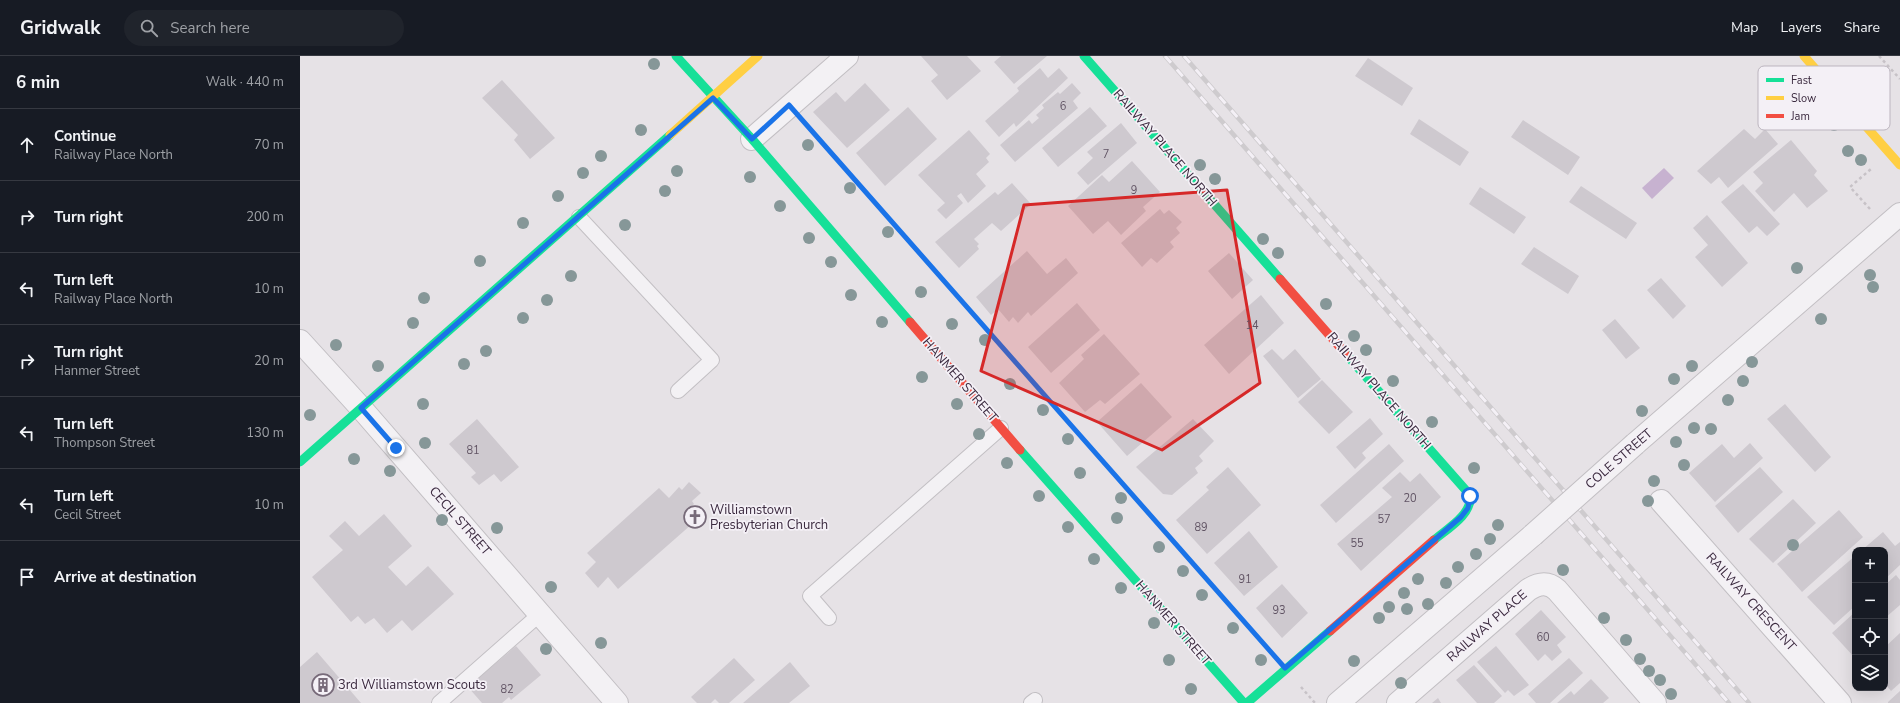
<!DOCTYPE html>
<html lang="en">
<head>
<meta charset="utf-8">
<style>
  :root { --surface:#171b24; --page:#20242c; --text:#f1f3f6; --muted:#9ea1a6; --line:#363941 }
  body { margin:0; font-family:"Nunito Sans",sans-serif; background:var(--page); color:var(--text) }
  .controls { position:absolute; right:12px; bottom:12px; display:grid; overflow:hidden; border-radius:8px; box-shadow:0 4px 16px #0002 }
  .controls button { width:36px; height:36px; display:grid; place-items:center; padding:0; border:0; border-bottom:1px solid var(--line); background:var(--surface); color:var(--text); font:20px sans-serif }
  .stop { position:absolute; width:12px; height:12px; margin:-9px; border:3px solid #1a73e8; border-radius:50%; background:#fff }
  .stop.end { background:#1a73e8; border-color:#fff; box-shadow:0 1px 4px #0008 }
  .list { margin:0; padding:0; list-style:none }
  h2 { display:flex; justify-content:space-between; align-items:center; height:52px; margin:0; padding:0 16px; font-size:17px }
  h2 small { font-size:13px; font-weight:400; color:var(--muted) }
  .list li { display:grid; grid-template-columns:26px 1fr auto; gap:12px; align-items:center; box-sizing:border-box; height:72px; padding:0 16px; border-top:1px solid var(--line) }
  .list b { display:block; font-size:15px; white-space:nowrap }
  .list p { margin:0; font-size:13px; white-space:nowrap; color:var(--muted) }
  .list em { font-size:13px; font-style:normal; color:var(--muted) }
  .icon { flex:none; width:22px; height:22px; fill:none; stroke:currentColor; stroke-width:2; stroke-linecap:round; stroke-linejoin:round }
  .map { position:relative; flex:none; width:1600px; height:647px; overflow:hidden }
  header { display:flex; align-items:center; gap:24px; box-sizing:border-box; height:56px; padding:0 20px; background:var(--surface); border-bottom:1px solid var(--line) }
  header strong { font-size:19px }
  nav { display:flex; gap:22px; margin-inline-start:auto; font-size:14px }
  .search { width:280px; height:36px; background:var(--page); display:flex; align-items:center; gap:10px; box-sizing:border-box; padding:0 14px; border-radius:22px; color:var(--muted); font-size:15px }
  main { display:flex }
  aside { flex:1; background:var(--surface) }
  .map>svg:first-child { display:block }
</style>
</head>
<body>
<header>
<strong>Gridwalk</strong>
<div class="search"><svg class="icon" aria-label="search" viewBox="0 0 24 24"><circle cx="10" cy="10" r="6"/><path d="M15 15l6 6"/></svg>Search here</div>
<nav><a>Map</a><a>Layers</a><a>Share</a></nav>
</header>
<main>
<aside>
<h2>6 min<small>Walk · 440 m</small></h2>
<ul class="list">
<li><svg class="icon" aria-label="ahead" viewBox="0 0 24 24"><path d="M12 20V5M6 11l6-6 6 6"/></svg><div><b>Continue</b><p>Railway Place North</p></div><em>70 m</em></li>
<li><svg class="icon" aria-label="right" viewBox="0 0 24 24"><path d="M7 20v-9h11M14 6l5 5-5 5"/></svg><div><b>Turn right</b></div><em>200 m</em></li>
<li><svg class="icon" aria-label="left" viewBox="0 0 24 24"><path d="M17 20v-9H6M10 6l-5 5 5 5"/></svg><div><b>Turn left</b><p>Railway Place North</p></div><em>10 m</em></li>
<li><svg class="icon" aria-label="right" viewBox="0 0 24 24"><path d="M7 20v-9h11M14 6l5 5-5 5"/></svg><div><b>Turn right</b><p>Hanmer Street</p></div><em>20 m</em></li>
<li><svg class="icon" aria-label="left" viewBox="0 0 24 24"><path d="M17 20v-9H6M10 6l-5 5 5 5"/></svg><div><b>Turn left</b><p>Thompson Street</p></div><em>130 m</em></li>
<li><svg class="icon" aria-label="left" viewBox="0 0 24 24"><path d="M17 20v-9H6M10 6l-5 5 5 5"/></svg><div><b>Turn left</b><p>Cecil Street</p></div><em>10 m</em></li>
<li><svg class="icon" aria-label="arrive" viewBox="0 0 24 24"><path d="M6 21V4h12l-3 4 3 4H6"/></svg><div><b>Arrive at destination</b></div></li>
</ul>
</aside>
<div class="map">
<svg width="1600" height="647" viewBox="0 0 1600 647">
  <rect width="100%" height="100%" fill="#e6e2e6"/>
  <!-- water -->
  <path fill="#c7b2d0" d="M1364,112L1374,122L1352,143L1342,132Z"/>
  <!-- building -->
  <path fill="#cec9cf" d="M621,0H667L681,15L647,44L631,25L638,19Z
    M701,0H747L714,28L694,6Z
    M1068,2L1113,32L1102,50L1055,20Z
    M740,12L748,22L759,12L768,22L716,71L714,67L699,81L685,65L719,35L717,32Z
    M202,24L255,82L230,103L214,84L218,79L182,42Z
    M565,27L590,54L547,92L513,56L536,36L545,46Z
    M772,27L781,37L773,45L778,52L715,106L700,89L729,64L732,68L739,62L736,59L744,52L742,49L758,36L760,38Z
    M608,51L637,83L585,130L556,97Z
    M790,51L807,70L758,111L742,92Z
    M1119,63L1169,96L1160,110L1110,78Z
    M1223,64L1280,101L1268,119L1211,81Z
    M821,67L837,87L788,129L777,117L793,102L787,96Z
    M1444,73L1455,83L1465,73L1478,88L1428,132L1419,121L1411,128L1397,115Z
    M669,74L690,98L686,102L689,106L676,118L686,130L668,147L661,137L657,140L663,147L646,163L637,154L645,147L618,119Z
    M1491,84L1517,115L1514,119L1528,135L1507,152L1494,137L1474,156L1455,135L1463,127L1453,116Z
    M832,105L860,136L843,151L846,155L821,179L808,165L793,178L768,150L802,119L809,126Z
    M712,127L731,148L701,175L692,167L674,183L679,188L677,190L679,193L659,212L635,186L695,136L698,139Z
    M1443,128L1480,168L1467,180L1457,170L1449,177L1421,146Z
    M1281,130L1337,167L1326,183L1269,146Z
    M1180,131L1226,161L1214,178L1169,148Z
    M860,153L864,158L869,154L882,166L876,172L880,177L870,186L874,191L857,207L851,202L842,211L821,187Z
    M1407,159L1448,207L1422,231L1395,201L1408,189L1393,172Z
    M1234,191L1279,220L1268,238L1221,208Z
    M727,195L747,218L766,202L778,217L731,260L728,256L718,267L713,261L709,266L698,253L691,259L676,241Z
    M929,197L953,224L932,243L908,215Z
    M1361,222L1386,250L1373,263L1347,234Z
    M961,239L984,267L929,318L904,289Z
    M777,247L800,274L751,317L728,291Z
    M1315,263L1340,292L1326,303L1302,274Z
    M804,278L840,318L805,348L800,344L785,356L759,327L784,303L781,299Z
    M972,293L983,304L995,293L1021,323L998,342L963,300Z
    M1022,324L1053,356L1029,378L998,346Z
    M841,327L872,361L827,400L797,366Z
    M1485,348L1531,401L1515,416L1467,363Z
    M1070,362L1083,378L1062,397L1066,402L1055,413L1036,391Z
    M177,363L219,411L201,426L194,418L179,429L171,421L176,417L149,388Z
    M893,363L914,385L899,400L903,405L895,412L898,417L872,439L863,438L836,411Z
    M1450,387L1463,402L1415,446L1389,417L1422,388L1434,402Z
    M1089,388L1104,405L1036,467L1020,449Z
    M928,411L961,449L907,498L876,464L909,434L906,431Z
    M1460,411L1483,436L1438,477L1415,450Z
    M1100,416L1110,426L1120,417L1141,441L1061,515L1037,488L1092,441L1082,432Z
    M389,426L401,437L392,445L394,448L383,458L392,468L318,533L308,521L298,532L285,517L296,506L287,497L359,432L369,442L379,431L382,434Z
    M1493,443L1516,467L1473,507L1449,483Z
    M1539,454L1563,481L1502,536L1477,508Z
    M84,458L112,490L88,511L106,530L128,510L154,538L112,575L102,564L87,577L74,562L65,568L58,560L51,566L12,521L43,494L29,480L45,465L59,480Z
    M949,475L978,511L944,540L914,507Z
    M1583,476L1595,490L1600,486V509L1585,523V494H1562Z
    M1555,500V550L1534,569L1507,541Z
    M1596,519L1600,524V549L1585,562V529Z
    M982,528L1008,557L982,582L956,552Z
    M1241,554L1266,581L1257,589L1262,596L1252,605L1245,598L1238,605L1215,578Z
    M1555,556V602L1532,577Z
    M1600,577V627L1591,635L1585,628V591Z
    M216,590L241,619L211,644L209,641L202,647H182L168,631Z
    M1196,590L1229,629L1214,640L1208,634L1205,637L1177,606Z
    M17,596L61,647H0V611Z
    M434,602L455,624L429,647H419L415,643L411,647H397L391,641Z
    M1269,602L1283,617L1250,647H1236L1228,638Z
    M490,606L510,630L489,647H443Z
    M1174,609L1202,640L1194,647H1177L1156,624Z
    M1291,623L1309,642L1303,647H1257L1271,635L1274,639Z
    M1600,635V647H1588V646Z
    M1138,642L1141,647H1132Z"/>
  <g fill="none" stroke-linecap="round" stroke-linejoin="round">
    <!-- lane casing -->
    <g stroke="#c2bfc3" stroke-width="16">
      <path id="lane" d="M279,161L412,304L378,335
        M529,562L510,540L701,372
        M139,647L240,558
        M731,647L735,644"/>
    </g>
    <!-- street casing -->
    <g stroke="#c2bfc3" stroke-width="24">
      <path id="street" d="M452,83L547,0
        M0,285L61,352L317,647
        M1335,388L1600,158
        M1361,445L1540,647
        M1038,647L1233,479
        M1098,647L1228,534C1239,527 1248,526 1257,534L1355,647"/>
    </g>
    <!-- path -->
    <path stroke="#c7c2c7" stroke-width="2.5" stroke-dasharray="3 3" stroke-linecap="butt" d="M1579,0L1600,23
      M505,68L970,595
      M1570,153L1550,131L1571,113
      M1001,631L1015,647"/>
    <!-- lane -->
    <use href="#lane" stroke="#f3f1f4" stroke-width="14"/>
    <!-- street -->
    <use href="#street" stroke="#f3f1f4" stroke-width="22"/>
    <!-- fast -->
    <path stroke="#16e098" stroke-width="9" d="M376,0L452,83L610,266
      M784,0L980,223
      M1045,297L1170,439C1173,458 1147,473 1134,484
      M720,394L944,647
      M0,406L370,79
      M947,647L1030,575"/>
    <!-- slow -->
    <path stroke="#ffcf43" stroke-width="9" d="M1504,0L1600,109
      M370,79L458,0"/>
    <!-- jam -->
    <path stroke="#f24e42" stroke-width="9" d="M980,223L1045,297
      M610,266L720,394
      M1030,575L1134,484"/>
    <!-- rail casing -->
    <g stroke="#cecbce" stroke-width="4.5">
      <path id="rail" d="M865,0L1429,647
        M884,0L1449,647"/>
    </g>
    <!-- rail -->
    <use href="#rail" stroke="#f4f0f6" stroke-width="3" stroke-dasharray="9" stroke-linecap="butt"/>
    <!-- street-bridge casing -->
    <g stroke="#c2bfc3" stroke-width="24" stroke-linecap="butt">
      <path id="street-bridge" d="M1233,479L1335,388"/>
    </g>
    <!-- street-bridge -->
    <use href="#street-bridge" stroke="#f3f1f4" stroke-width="22"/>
  </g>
  <!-- trees -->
  <g fill="#869798">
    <circle cx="354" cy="8" r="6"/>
    <circle cx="1534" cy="69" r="6"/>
    <circle cx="341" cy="74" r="6"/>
    <circle cx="508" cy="89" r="6"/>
    <circle cx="1548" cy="95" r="6"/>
    <circle cx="301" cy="100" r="6"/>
    <circle cx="1561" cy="104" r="6"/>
    <circle cx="900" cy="109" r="6"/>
    <circle cx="377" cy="115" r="6"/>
    <circle cx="283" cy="117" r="6"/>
    <circle cx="450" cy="121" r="6"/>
    <circle cx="915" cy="123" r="6"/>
    <circle cx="550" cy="132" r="6"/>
    <circle cx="365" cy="135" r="6"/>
    <circle cx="258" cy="140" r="6"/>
    <circle cx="480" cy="150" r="6"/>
    <circle cx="223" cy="167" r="6"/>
    <circle cx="325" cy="169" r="6"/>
    <circle cx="588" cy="176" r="6"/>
    <circle cx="509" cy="182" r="6"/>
    <circle cx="963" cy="183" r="6"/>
    <circle cx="978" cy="197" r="6"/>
    <circle cx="180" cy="205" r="6"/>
    <circle cx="531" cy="206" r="6"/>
    <circle cx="1497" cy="212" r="6"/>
    <circle cx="1570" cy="219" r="6"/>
    <circle cx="271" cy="220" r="6"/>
    <circle cx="1573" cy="231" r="6"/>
    <circle cx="621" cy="236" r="6"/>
    <circle cx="551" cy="239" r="6"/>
    <circle cx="124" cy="242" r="6"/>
    <circle cx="247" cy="244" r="6"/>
    <circle cx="1026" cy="248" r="6"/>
    <circle cx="223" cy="262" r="6"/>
    <circle cx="1521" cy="263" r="6"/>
    <circle cx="582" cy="266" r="6"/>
    <circle cx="113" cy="267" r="6"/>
    <circle cx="652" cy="268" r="6"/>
    <circle cx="1054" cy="280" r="6"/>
    <circle cx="685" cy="284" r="6"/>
    <circle cx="36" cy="289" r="6"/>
    <circle cx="1066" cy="294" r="6"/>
    <circle cx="186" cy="295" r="6"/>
    <circle cx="1452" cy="306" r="6"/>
    <circle cx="164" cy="308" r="6"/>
    <circle cx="78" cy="310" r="6"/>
    <circle cx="1392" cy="310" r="6"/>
    <circle cx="622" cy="321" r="6"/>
    <circle cx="1374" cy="323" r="6"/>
    <circle cx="1093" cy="325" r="6"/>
    <circle cx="1443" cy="325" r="6"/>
    <circle cx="710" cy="328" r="6"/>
    <circle cx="1428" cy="344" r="6"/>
    <circle cx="123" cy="348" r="6"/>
    <circle cx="657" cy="348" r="6"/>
    <circle cx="743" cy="354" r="6"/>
    <circle cx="1342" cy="355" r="6"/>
    <circle cx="10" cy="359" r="6"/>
    <circle cx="1132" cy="366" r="6"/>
    <circle cx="1394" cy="372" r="6"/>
    <circle cx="1411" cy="373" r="6"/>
    <circle cx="679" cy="378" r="6"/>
    <circle cx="768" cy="383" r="6"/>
    <circle cx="1376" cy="386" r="6"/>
    <circle cx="125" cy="387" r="6"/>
    <circle cx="54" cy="403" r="6"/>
    <circle cx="707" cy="407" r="6"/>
    <circle cx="1384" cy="409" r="6"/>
    <circle cx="1174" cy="412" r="6"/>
    <circle cx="90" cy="415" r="6"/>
    <circle cx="780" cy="417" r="6"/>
    <circle cx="1354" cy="425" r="6"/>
    <circle cx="739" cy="440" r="6"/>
    <circle cx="821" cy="442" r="6"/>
    <circle cx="1348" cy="445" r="6"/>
    <circle cx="817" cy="462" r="6"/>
    <circle cx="142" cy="464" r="6"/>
    <circle cx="1198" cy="469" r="6"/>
    <circle cx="768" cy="471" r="6"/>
    <circle cx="197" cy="472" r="6"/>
    <circle cx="1190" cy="483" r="6"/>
    <circle cx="1493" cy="489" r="6"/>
    <circle cx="859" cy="491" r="6"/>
    <circle cx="1176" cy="498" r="6"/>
    <circle cx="794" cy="503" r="6"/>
    <circle cx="1158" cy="511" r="6"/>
    <circle cx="1263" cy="514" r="6"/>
    <circle cx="883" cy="515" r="6"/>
    <circle cx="1118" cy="523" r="6"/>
    <circle cx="1146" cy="527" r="6"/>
    <circle cx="251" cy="531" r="6"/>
    <circle cx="821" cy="532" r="6"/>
    <circle cx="1104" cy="537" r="6"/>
    <circle cx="902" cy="539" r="6"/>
    <circle cx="1128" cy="548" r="6"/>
    <circle cx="1089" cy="551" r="6"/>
    <circle cx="1107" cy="553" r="6"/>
    <circle cx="1079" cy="562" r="6"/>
    <circle cx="1304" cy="562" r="6"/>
    <circle cx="854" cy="567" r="6"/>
    <circle cx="933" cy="572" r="6"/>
    <circle cx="1326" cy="584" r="6"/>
    <circle cx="301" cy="587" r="6"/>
    <circle cx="246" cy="593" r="6"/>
    <circle cx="1340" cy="603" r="6"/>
    <circle cx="869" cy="604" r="6"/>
    <circle cx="961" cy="604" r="6"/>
    <circle cx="1054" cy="605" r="6"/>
    <circle cx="1349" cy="615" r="6"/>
    <circle cx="1360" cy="624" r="6"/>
    <circle cx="1101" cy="627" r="6"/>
    <circle cx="891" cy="633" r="6"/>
    <circle cx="1371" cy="638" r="6"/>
  </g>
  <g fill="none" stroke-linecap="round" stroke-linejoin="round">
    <!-- route -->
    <path stroke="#1a73e8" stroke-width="5" d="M96,392L61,352L413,42L452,83L489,49L985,612L1161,461L1168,452L1170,440"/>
  </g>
  <!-- marked area -->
  <path fill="#d62828" fill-opacity="0.2" stroke="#d62828" stroke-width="3" stroke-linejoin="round" d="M927,134L960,327L862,394L681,315L724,149Z"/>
  <!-- icons -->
  <defs>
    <g id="church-ring" transform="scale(1.15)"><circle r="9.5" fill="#f4f0f6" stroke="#776a79" stroke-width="1.5"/><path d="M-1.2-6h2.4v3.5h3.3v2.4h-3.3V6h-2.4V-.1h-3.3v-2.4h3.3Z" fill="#776a79"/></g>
    <g id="building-ring" transform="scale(1.15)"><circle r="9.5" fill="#f4f0f6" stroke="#776a79" stroke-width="1.5"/><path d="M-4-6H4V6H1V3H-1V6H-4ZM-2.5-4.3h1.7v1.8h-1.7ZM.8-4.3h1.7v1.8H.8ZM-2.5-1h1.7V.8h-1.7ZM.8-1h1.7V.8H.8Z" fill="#776a79"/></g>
  </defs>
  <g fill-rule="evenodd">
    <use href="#church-ring" x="395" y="461"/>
    <use href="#building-ring" x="23" y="629"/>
  </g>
  <g text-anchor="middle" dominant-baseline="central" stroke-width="3.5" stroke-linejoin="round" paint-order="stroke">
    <!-- number labels -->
    <g font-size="11" fill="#615464">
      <text x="763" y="50">6</text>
      <text x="806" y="98">7</text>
      <text x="834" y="134">9</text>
      <text x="952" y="269">14</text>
      <text x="173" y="394">81</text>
      <text x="1110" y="442">20</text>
      <text x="1084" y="463">57</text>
      <text x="901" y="471">89</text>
      <text x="1057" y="487">55</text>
      <text x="945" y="523">91</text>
      <text x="979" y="554">93</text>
      <text x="1243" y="581">60</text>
      <text x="207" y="633">82</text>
    </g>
    <!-- street labels -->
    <g font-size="13" fill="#3b2a3f" stroke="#f4f0f6">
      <text transform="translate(865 92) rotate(49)">RAILWAY PLACE NORTH</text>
      <text transform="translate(660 324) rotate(49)">HANMER STREET</text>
      <text transform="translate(1079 335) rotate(49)">RAILWAY PLACE NORTH</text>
      <text transform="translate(1319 403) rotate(-41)">COLE STREET</text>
      <text transform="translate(160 465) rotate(49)">CECIL STREET</text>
      <text transform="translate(1451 546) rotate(48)">RAILWAY CRESCENT</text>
      <text transform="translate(873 567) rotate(49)">HANMER STREET</text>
      <text transform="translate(1187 570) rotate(-41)">RAILWAY PLACE</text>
    </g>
    <!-- poi labels -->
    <g font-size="13" fill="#3b2a3f" stroke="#f4f0f6" text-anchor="start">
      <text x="410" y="454">Williamstown<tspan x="410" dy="15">Presbyterian Church</tspan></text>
      <text x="38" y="629">3rd Williamstown Scouts</text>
    </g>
  </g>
  <!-- legend -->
  <rect x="1458" y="10" width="132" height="64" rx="6" fill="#f4f0f6" stroke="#bcb5bf" stroke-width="1"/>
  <rect x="1466" y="22" width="18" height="4" fill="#16e098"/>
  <rect x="1466" y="40" width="18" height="4" fill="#ffcf43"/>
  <rect x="1466" y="58" width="18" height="4" fill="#f24e42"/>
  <g font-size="11" fill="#3b2a3f">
    <text x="1491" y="28">Fast</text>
    <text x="1491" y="46">Slow</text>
    <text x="1491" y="64">Jam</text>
  </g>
</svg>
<div class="controls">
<button>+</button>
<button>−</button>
<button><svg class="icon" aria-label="locate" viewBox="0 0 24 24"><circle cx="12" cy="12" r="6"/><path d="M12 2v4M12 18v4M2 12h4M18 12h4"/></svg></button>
<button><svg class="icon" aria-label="layers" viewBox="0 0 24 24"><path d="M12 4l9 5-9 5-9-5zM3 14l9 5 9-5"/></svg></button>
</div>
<div class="stop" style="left:1170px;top:440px"></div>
<div class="stop end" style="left:96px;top:392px"></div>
</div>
</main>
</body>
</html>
